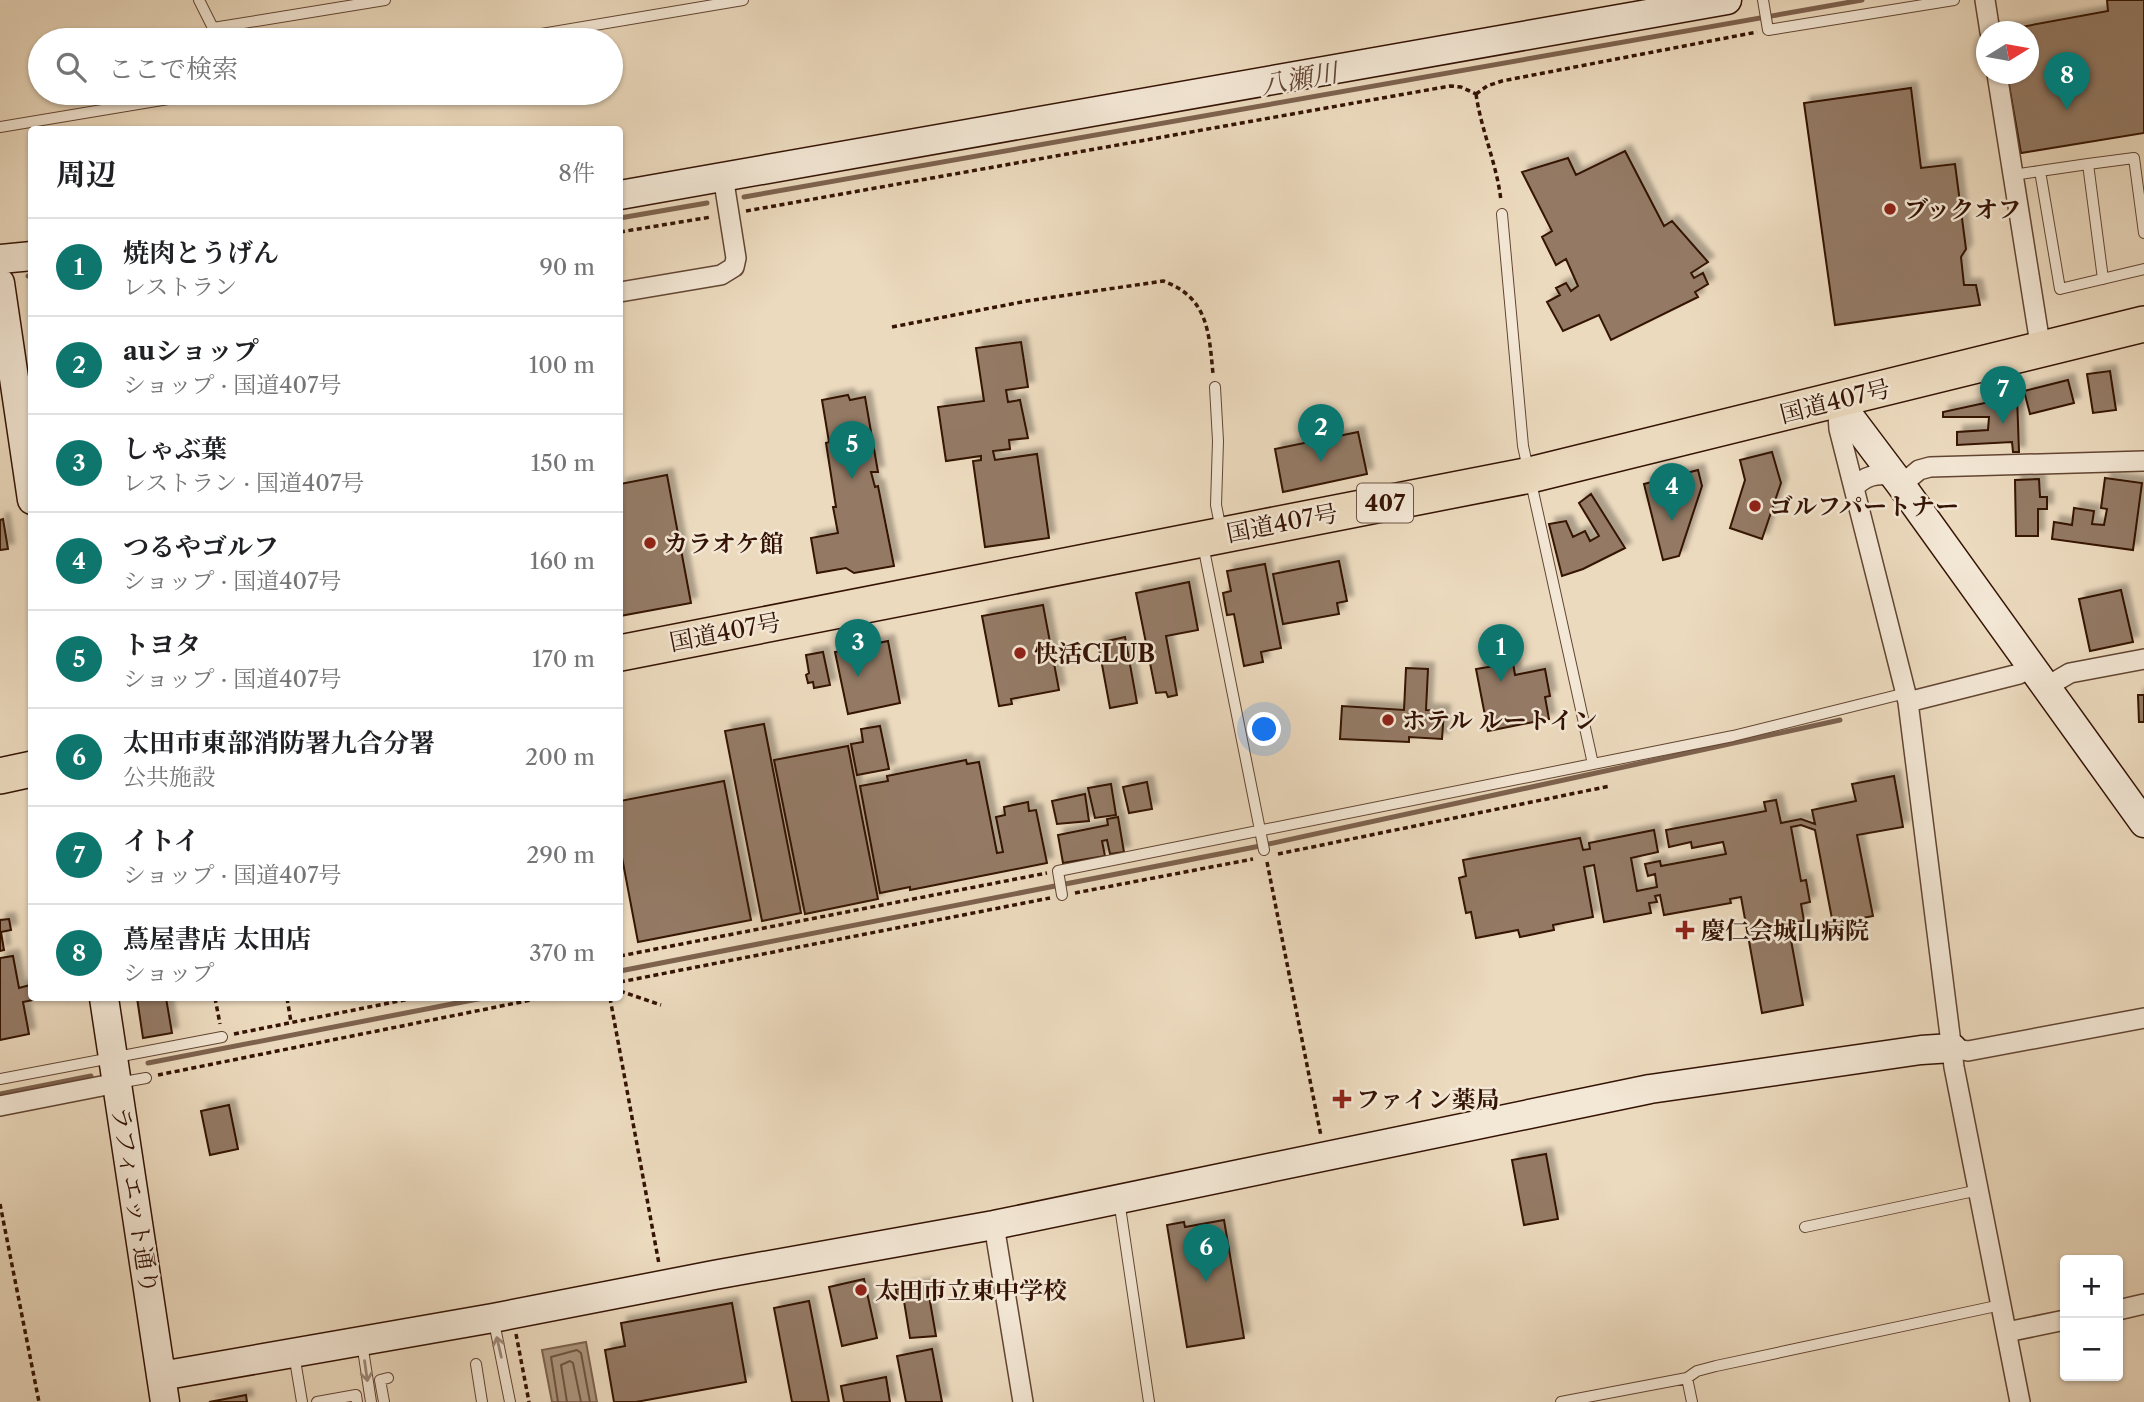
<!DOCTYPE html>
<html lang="ja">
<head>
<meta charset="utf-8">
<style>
  :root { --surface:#fff; --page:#f2f2f2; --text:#202124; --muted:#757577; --line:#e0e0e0; --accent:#0f766e }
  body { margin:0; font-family:"Libre Caslon Text","Noto Serif JP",serif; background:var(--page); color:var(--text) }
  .controls { position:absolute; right:21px; bottom:21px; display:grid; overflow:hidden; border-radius:7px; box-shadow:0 2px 5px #0004 }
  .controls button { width:63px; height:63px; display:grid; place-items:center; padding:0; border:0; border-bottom:2px solid var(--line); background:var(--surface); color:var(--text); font:35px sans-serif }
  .compass { position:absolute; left:1976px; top:21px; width:63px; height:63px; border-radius:50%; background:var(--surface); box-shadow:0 2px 5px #0004; rotate:79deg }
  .you { position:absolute; left:1265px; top:730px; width:24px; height:24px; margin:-18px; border:5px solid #fff; border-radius:50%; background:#1a73e8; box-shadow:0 0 0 10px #1a73e833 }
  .badge { display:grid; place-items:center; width:46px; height:46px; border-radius:50%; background:var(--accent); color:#fff; font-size:23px; font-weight:700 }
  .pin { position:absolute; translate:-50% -58px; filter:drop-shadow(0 2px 4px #0008) }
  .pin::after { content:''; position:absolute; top:37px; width:24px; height:21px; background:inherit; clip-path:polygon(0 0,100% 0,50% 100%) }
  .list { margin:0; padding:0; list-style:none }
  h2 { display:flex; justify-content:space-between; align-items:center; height:91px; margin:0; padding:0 28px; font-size:30px }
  h2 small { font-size:23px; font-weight:400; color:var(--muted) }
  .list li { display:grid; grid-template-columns:46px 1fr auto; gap:21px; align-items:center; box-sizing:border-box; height:98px; padding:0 28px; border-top:2px solid var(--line) }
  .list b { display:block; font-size:26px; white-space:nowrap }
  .list p { margin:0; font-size:23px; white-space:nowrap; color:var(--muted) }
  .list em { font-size:23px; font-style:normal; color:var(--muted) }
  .icon { flex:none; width:38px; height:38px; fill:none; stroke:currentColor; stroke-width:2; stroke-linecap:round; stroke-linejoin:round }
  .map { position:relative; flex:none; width:2144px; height:1402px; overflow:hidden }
  .search { position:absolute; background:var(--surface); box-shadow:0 2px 5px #0004; left:28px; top:28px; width:595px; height:77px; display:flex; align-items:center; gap:18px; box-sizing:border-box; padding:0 24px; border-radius:38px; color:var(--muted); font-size:26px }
  .panel { position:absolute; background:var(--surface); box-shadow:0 2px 5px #0004; left:28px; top:126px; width:595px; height:875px; border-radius:7px }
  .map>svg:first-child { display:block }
</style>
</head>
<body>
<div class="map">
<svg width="2144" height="1402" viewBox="0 0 2144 1402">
  <defs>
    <filter id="shadow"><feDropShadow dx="6" dy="-6" stdDeviation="2" flood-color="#0004"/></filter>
  </defs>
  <rect width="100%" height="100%" fill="#ecdabe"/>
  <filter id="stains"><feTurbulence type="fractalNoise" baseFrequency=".00286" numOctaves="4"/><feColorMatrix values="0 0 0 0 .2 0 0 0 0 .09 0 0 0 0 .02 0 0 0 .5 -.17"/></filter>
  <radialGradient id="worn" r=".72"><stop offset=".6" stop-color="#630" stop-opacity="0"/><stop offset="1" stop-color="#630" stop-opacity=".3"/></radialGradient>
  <!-- water -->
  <path fill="#ad967f" stroke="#7d624e" stroke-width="2" d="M586,1342L597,1402H552L542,1350Z"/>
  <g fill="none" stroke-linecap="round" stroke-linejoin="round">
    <!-- shore -->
    <path stroke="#705442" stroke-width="2" d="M558,1402L551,1357L577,1350L581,1353L590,1402
      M567,1402L561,1365L570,1361L573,1363L581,1402"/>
    <!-- stream -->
    <path stroke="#7d624e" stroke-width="5" d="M744,197L1862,0
      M620,218L707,203
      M28,276H32
      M620,971L1255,847L1840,720
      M148,1063L483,998
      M0,1094L91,1076"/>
  </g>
  <!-- building -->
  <path fill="#947a65" stroke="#341304" stroke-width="2" filter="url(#shadow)" d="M2107,0H2144V133L2021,153L2007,74H2028V32L1999,31L2108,11Z
    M1911,88L1921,168L1955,164L1966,249L1961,257L1964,285H1976L1980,305L1835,325L1804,103Z
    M1625,151L1664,226L1672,221L1708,262L1691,273L1694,278L1703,273L1708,284L1695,292L1698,297L1611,340L1599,315L1563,331L1547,302L1560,295L1556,288L1566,283L1571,291L1578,286L1566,259L1556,265L1542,237L1552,231L1522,172L1568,158L1576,175Z
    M1021,342L1028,387L1006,390L1008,402L1020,400L1028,438L1009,440L1010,449L993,451L995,460L1037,454L1049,538L985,547L973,461L981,460V456L946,461L938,407L984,401L976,348Z
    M2110,371L2116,410L2093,413L2087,374Z
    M2068,380L2074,403L2030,414L2024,391Z
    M848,395L850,400L865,397L878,472H871L875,487L878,486L894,566L854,573L846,568L817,573L811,538L838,533L833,507H836L826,443L829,442L822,400Z
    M2017,396L2019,452H2013L2012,442L1957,445V432L1988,430L1989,417H1943V412Z
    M1358,432L1367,474L1283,492L1275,449Z
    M1772,452L1781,483L1762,539L1730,528L1745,480L1740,460Z
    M1698,470L1702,486L1679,556L1663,560L1644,484Z
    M667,475L691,603L620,616V484Z
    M2105,478L2142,483L2133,550L2052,539L2054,522L2072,525L2074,508L2094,511L2092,524L2104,525L2107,509L2101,508Z
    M2039,479L2040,497H2047V509H2038V536H2016L2015,480Z
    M1591,494L1625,548L1583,569L1562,576L1549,524L1566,521L1573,537L1585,531L1590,541L1599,536L1579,503Z
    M3,519L8,549L0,550V520Z
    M1339,561L1347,601L1337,603L1339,614L1283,624L1273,574Z
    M1265,564L1281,648L1261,652L1263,662L1244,666L1234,614L1227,615L1223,593L1231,591L1227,571Z
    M1189,582L1198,630L1166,636L1177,695L1168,697L1166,692L1156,693L1136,593Z
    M2121,590L2133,642L2090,651L2079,599Z
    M1043,605L1059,690L1011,699L1012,704L999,706L982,616Z
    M1125,637L1137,703L1110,708L1098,643Z
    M888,641L900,703L848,714L835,652Z
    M823,652L830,685L814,688L813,682L808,683L806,675L809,673L806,655Z
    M1513,663L1515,675L1545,669L1550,696L1545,697L1549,719L1488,731L1476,669Z
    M1406,668L1428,669L1426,710L1444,711L1442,739L1409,737V742L1340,739L1342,706L1404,710Z
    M2138,695H2144V722H2139Z
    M764,724L801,913L762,921L725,731Z
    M880,726L889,769L857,775L851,744L863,742L861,729Z
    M848,746L878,899L805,914L774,760Z
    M966,760L967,764L979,762L997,853L1003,852L996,817L1005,815L1004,807L1028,802L1029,811L1036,810L1047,863L910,890V887L880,893L860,786L888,781L887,776Z
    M1894,776L1903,827L1857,835L1873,916L1833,924L1815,830L1801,825L1791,827L1801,881L1806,880L1810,902L1801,904L1804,921L1788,924L1803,1005L1762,1013L1741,897L1730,899L1731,903L1664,915L1660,895L1655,896L1657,902L1649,903L1651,913L1604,922L1594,865L1584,867L1593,917L1553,925L1554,930L1520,937L1518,930L1476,938L1471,912L1466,913L1459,878L1466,876L1463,860L1580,838L1583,850L1590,849L1589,843L1654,830L1658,852L1631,858L1637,891L1657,887L1655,874L1648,876L1645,864L1660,861L1661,866L1726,854L1723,842L1692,848L1691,842L1669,847L1666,830L1766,811L1764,802L1776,800L1781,823L1801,819L1815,824L1812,810L1856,801L1852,784Z
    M724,781L751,920L638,942L620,847V801Z
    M1147,782L1152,809L1129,813L1123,787Z
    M1111,784L1116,815L1095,818L1088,788Z
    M1085,794L1089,821L1057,824L1052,801Z
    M1118,817L1124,852L1110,854L1107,840L1102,841L1105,856L1063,863L1058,835L1108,825L1107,819Z
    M9,919L11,930L1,932L4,950L0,951V920Z
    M13,956L19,988L30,985L33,1000L23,1002L29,1034L0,1040V958Z
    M137,998H166L172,1033L143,1038Z
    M229,1105L238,1149L210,1155L201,1111Z
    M1546,1154L1558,1219L1524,1225L1512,1160Z
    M1224,1220L1244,1338L1187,1347L1167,1225L1184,1222L1185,1227Z
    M864,1279L877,1338L842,1346L829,1287Z
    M927,1284L936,1336L910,1338L903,1295L897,1296L896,1289Z
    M809,1301L829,1402H792L774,1308Z
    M732,1303L746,1382L636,1402H614L605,1350L625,1346L621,1323Z
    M932,1349L942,1402H906L897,1356Z
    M886,1377L890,1402H844L841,1386Z
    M246,1395L247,1402H209Z"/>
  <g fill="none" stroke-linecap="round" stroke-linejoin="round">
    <!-- lane casing -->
    <g stroke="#624532" stroke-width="12">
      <path id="lane" d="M199,0L213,28L385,0
        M1763,0L1768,30L1954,0
        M506,40L743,0
        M0,127L204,93
        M2088,164L2134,158L2144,233
        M2040,171L2088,164L2103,279
        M2013,175L2040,171L2060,289L2144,269
        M1502,214L1523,446L1593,764
        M1215,387L1218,441L1216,505L1221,530
        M1203,545L1264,850
        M1062,895L1058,871L1733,736L1906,693
        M0,1079L222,1037
        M118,1083L146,1078
        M1119,1200L1149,1402
        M1805,1227L1979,1190
        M494,1322L510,1402
        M362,1343L371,1402
        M294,1354L302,1402
        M476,1364L482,1402
        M1687,1378L1692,1402
        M317,1402L356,1395L357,1402
        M384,1402L380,1380L388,1378
        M1561,1402L1687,1378L1697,1371L1716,1366L2001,1305"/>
    </g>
    <!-- street casing -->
    <g stroke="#624532" stroke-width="22">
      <path id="street" d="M1985,0L1990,32
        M1997,74L2041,350
        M620,292L721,275L734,267L736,258L723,176
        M1837,401L1839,429L1908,702L1954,1067L2020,1402
        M1901,485L1919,470L1930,467L2144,461
        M1854,488C1865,475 1877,473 1894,476
        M2046,687L2070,673L2144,659
        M1908,702L2019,674L2032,667
        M1952,1048L1968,1051L2144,1018
        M0,1106L117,1083
        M994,1225L1023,1402
        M2118,1310L2144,1304
        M2007,1332L2065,1320"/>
    </g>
    <!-- secondary casing -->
    <g stroke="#341304" stroke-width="31">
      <path id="secondary" d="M620,195L1727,0
        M0,259L32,256
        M0,283L32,500
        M1837,400L1901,485L2144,823
        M104,998L165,1402
        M161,1376L493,1318L714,1275L994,1225L1650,1089L1921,1050L1952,1048"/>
    </g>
    <!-- highway casing -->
    <g stroke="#341304" stroke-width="38">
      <path id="highway" d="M620,653L1530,475L2144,324
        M0,776L32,769"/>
    </g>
    <!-- path -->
    <path stroke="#341304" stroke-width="3.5" stroke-dasharray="5 3.5" stroke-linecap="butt" d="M1476,94L1487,86L1502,81L1757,32
      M1476,94C1481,130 1497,164 1501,201
      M746,211L1450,86L1461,87L1476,94
      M620,232L711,217
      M892,327L1027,301L1163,281C1208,297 1209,332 1213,374
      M1278,854L1610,786
      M1267,862L1321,1136
      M1075,893L1253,859
      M620,956L1047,873
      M620,982L1050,898
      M620,991L661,1005
      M215,998L220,1024
      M287,998L291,1022
      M610,998L659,1264
      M234,1034L414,998
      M158,1075L541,998
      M0,1204L39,1402
      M516,1334L529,1402"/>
    <!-- lane -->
    <use href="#lane" stroke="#f3e7d5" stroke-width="10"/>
    <!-- street -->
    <use href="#street" stroke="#f3e7d5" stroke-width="19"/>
    <!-- secondary -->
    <use href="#secondary" stroke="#f3e7d5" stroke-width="28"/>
    <!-- highway -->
    <use href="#highway" stroke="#ecdabe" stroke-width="35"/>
  </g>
  <!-- one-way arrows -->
  <defs><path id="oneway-shaft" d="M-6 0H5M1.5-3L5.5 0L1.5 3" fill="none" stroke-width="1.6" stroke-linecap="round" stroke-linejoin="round" transform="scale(1.75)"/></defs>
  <g stroke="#9d8877">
    <use href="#oneway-shaft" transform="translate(499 1347) rotate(-103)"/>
    <use href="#oneway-shaft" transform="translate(366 1371) rotate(82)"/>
  </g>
  <!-- markers -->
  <g fill="#8f2418" stroke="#f3e7d5" stroke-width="2.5">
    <circle cx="1890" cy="209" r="7"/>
    <circle cx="1755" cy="506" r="7"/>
    <circle cx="650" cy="543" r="7"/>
    <circle cx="1020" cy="653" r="7"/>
    <circle cx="1388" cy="720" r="7"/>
    <path d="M1681.5 919.5h7v7h7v7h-7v7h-7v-7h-7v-7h7z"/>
    <path d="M1338.5 1088.5h7v7h7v7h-7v7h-7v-7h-7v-7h7z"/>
    <circle cx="861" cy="1290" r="7"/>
  </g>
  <g text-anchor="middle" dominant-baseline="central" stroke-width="5" stroke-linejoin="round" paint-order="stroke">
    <!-- shield labels -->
    <rect fill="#f3e7d5" stroke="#6d5343" stroke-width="2" x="1357" y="483.5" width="56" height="39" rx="5"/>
    <g font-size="23" font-weight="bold" fill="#341304">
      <text x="1385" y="503">407</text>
    </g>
    <!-- poi labels -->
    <g font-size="24" font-weight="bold" fill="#341304" stroke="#f3e7d5" text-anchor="start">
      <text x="1904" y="209">ブックオフ</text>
      <text x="1769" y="506">ゴルフパートナー</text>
      <text x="664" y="543">カラオケ館</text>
      <text x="1034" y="653">快活CLUB</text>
      <text x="1402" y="720">ホテル ルートイン</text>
      <text x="1701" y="930">慶仁会城山病院</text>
      <text x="1356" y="1099">ファイン薬局</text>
      <text x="875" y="1290">太田市立東中学校</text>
    </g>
    <!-- street labels -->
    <g font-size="24" fill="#341304" stroke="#f3e7d5">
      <text transform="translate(1835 401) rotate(-14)">国道407号</text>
      <text transform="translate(1282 523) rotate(-11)">国道407号</text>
      <text transform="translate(725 632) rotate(-11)">国道407号</text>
      <text transform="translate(135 1200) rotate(81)">ラフィエット通り</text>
    </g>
    <!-- water labels -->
    <g font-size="26" font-style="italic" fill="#644735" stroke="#f3e7d5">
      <text transform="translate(1299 79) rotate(-10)">八瀬川</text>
    </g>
  </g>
  <rect width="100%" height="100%" filter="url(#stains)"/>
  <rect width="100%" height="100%" fill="url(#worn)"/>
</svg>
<div class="controls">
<button>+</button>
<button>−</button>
</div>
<svg class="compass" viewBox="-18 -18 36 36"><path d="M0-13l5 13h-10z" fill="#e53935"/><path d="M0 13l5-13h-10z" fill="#757577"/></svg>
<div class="you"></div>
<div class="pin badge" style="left:1501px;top:682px">1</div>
<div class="pin badge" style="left:1321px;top:462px">2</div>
<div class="pin badge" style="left:858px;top:677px">3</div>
<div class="pin badge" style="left:1672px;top:521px">4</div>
<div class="pin badge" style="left:852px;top:479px">5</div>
<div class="pin badge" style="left:1206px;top:1282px">6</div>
<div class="pin badge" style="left:2003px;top:424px">7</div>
<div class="pin badge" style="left:2067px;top:110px">8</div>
<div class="search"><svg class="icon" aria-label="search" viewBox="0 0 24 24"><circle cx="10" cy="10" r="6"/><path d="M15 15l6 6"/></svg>ここで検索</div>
<section class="panel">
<h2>周辺<small>8件</small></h2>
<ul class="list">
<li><span class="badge">1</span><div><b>焼肉とうげん</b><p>レストラン</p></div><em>90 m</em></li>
<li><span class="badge">2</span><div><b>auショップ</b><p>ショップ · 国道407号</p></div><em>100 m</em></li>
<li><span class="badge">3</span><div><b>しゃぶ葉</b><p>レストラン · 国道407号</p></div><em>150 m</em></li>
<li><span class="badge">4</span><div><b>つるやゴルフ</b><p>ショップ · 国道407号</p></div><em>160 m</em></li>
<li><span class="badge">5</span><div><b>トヨタ</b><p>ショップ · 国道407号</p></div><em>170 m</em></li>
<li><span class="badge">6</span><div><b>太田市東部消防署九合分署</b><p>公共施設</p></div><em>200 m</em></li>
<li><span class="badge">7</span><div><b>イトイ</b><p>ショップ · 国道407号</p></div><em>290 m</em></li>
<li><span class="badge">8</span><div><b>蔦屋書店 太田店</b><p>ショップ</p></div><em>370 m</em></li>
</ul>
</section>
</div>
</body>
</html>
